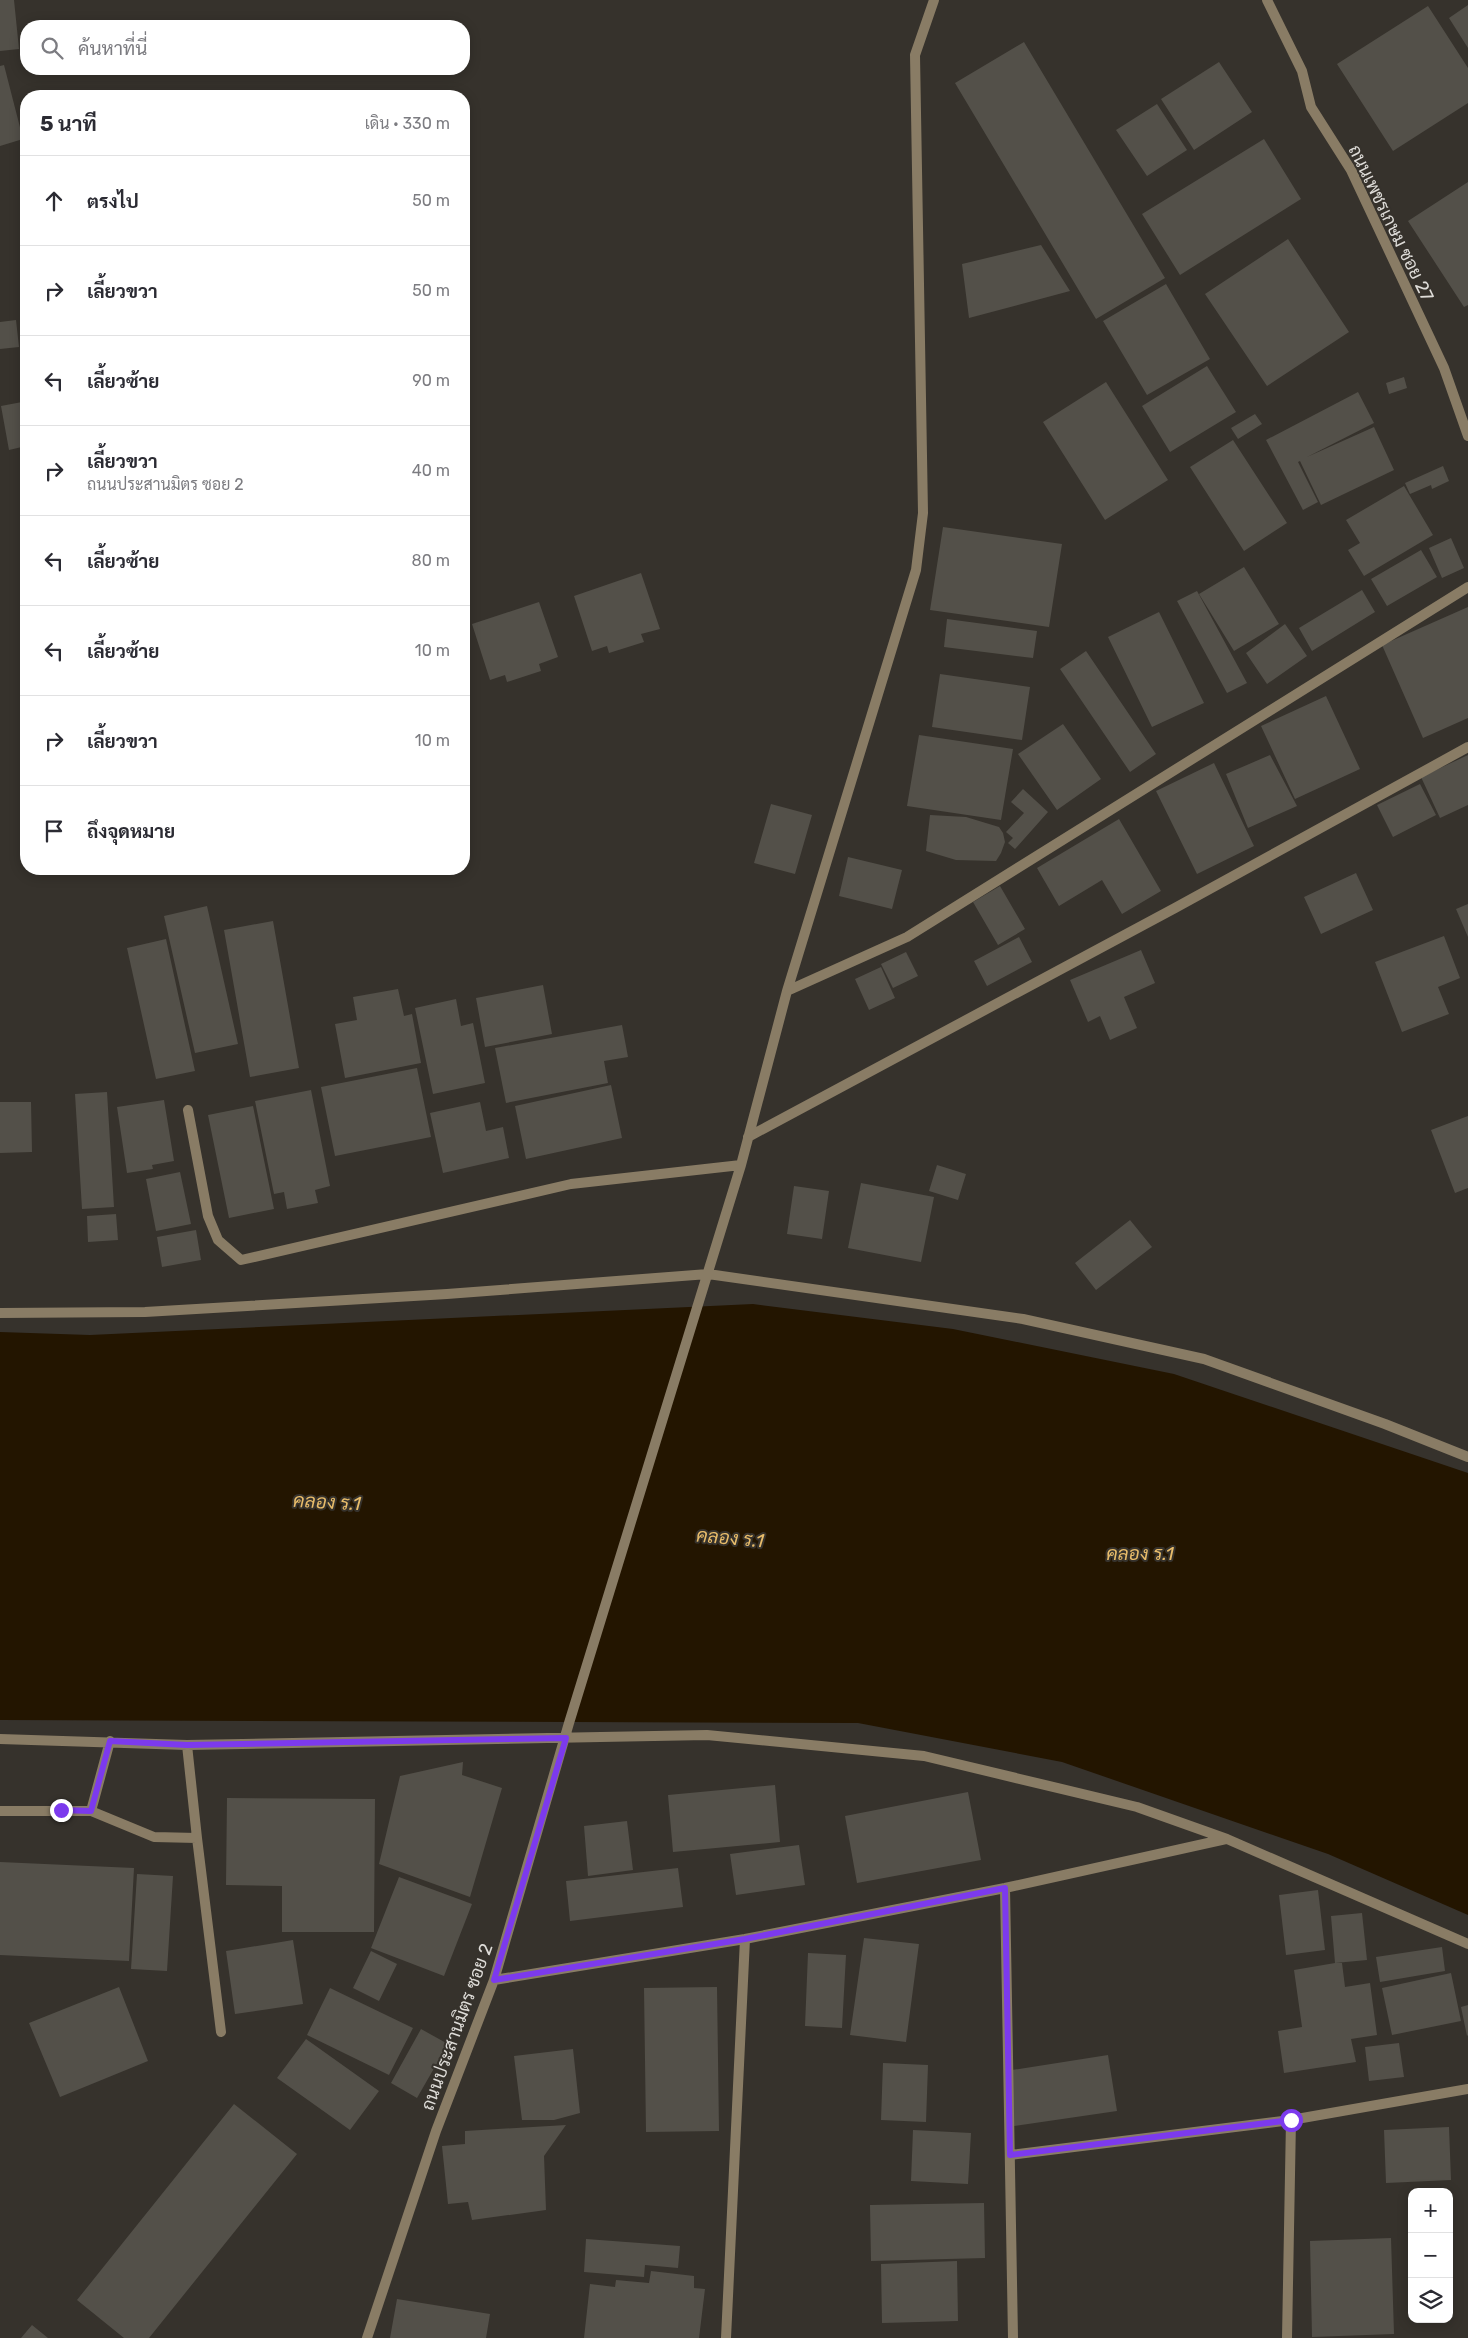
<!DOCTYPE html>
<html lang="th">
<head>
<meta charset="utf-8">
<style>
  :root { --surface:#fff; --page:#f7f7f7; --text:#2b2b33; --muted:#7c7c81; --line:#e1e1e2 }
  body { margin:0; font-family:Rubik,Sarabun,sans-serif; background:var(--page); color:var(--text) }
  .controls { position:absolute; right:15px; bottom:15px; display:grid; overflow:hidden; border-radius:10px; box-shadow:0 2px 12px #0003 }
  .controls button { width:45px; height:45px; display:grid; place-items:center; padding:0; border:0; border-bottom:1px solid var(--line); background:var(--surface); color:var(--text); font:25px sans-serif }
  .stop { position:absolute; width:15px; height:15px; margin:-11px; border:4px solid #7c3aed; border-radius:50%; background:#fff }
  .stop.end { background:#7c3aed; border-color:#fff; box-shadow:0 1px 5px #0008 }
  .list { margin:0; padding:0; list-style:none }
  h2 { display:flex; justify-content:space-between; align-items:center; height:65px; margin:0; padding:0 20px; font-size:21px }
  h2 small { font-size:16px; font-weight:400; color:var(--muted) }
  .list li { display:grid; grid-template-columns:32px 1fr auto; gap:15px; align-items:center; box-sizing:border-box; height:90px; padding:0 20px; border-top:1px solid var(--line) }
  .list b { display:block; font-size:19px; white-space:nowrap }
  .list p { margin:0; font-size:16px; white-space:nowrap; color:var(--muted) }
  .list em { font-size:16px; font-style:normal; color:var(--muted) }
  .icon { flex:none; width:28px; height:28px; fill:none; stroke:currentColor; stroke-width:2; stroke-linecap:round; stroke-linejoin:round }
  .map { position:relative; flex:none; width:1468px; height:2338px; overflow:hidden }
  .search { position:absolute; background:var(--surface); box-shadow:0 2px 12px #0003; left:20px; top:20px; width:450px; height:55px; display:flex; align-items:center; gap:12px; box-sizing:border-box; padding:0 18px; border-radius:20px; color:var(--muted); font-size:19px }
  .panel { position:absolute; background:var(--surface); box-shadow:0 2px 12px #0003; left:20px; top:90px; width:450px; height:785px; border-radius:20px }
  .map>svg:first-child { display:block }
</style>
</head>
<body>
<div class="map">
<svg width="1468" height="2338" viewBox="0 0 1468 2338">
  <rect width="100%" height="100%" fill="#36322c"/>
  <!-- water -->
  <path fill="#231500" d="M753,1304L953,1329L1174,1374L1468,1473V1915L1328,1854L1062,1762L858,1723L0,1720V1332L90,1335Z"/>
  <!-- building -->
  <path fill="#535049" d="M0,0H14L19,49L0,51Z
    M1468,5V48L1449,18Z
    M1428,6L1468,68V103L1393,151L1337,64Z
    M1024,42L1165,278L1096,319L955,83Z
    M1219,62L1252,112L1194,150L1161,99Z
    M4,65L23,139L0,146V66Z
    M1157,104L1187,150L1147,176L1116,130Z
    M1264,139L1301,199L1180,275L1142,214Z
    M1468,182V305L1464,307L1408,221Z
    M1288,239L1349,332L1267,386L1205,294Z
    M1041,245L1070,291L969,318L962,264Z
    M1166,284L1210,359L1147,395L1103,321Z
    M16,320L19,347L0,349V322Z
    M1207,366L1236,412L1170,452L1142,406Z
    M1404,377L1407,388L1389,394L1386,383Z
    M1106,382L1168,480L1105,520L1043,422Z
    M1358,392L1374,423L1307,457L1374,427L1394,470L1321,505L1300,461L1298,462L1318,502L1303,510L1266,440Z
    M22,402L26,423V446L9,450L1,406Z
    M1255,414L1262,424L1238,439L1231,428Z
    M1233,440L1287,523L1244,551L1190,467Z
    M1443,466L1449,481L1432,489L1431,485L1410,494L1405,483Z
    M1404,486L1433,535L1364,576L1348,550L1360,543L1346,520Z
    M943,527L1062,544L1049,627L930,610Z
    M1451,538L1464,568L1442,578L1429,548Z
    M1421,550L1437,577L1387,606L1371,579Z
    M1244,567L1279,624L1234,651L1199,594Z
    M641,573L660,629L641,634L644,642L609,653L607,646L592,651L574,596Z
    M1362,590L1375,612L1312,651L1299,628Z
    M1197,591L1247,683L1227,693L1177,601Z
    M539,602L558,657L539,664L541,671L507,682L505,675L490,680L472,624Z
    M1468,607V718L1423,738L1382,645Z
    M1159,612L1204,703L1152,727L1108,637Z
    M947,619L1037,631L1033,658L944,647Z
    M1285,624L1307,656L1267,684L1246,653Z
    M1086,651L1156,754L1130,772L1060,669Z
    M940,674L1030,687L1022,740L932,727Z
    M464,676L469,691L464,693Z
    M1326,696L1360,769L1295,799L1261,726Z
    M1063,724L1101,779L1057,810L1018,754Z
    M919,735L1013,749L1001,820L907,806Z
    M1270,755L1297,806L1248,828L1226,774Z
    M1468,755V805L1440,818L1421,777Z
    M1214,763L1254,846L1197,874L1156,791Z
    M1420,784L1436,815L1393,837L1377,805Z
    M1023,789L1048,812L1015,849L1008,843L1013,838L1006,832L1024,813L1011,802Z
    M771,804L812,815L795,874L754,863Z
    M930,815L966,817L999,827L1003,833L1005,842L1001,853L996,861L956,860L926,851Z
    M1119,819L1161,891L1122,914L1102,880L1059,906L1037,868Z
    M848,857L902,870L892,909L839,896Z
    M1356,873L1373,910L1321,934L1304,897Z
    M1000,886L1025,929L998,945L973,902Z
    M1468,904V937L1456,909Z
    M207,906L238,1044L195,1053L164,916Z
    M273,921L299,1068L250,1077L224,930Z
    M1444,936L1460,978L1438,987L1449,1014L1402,1032L1375,962Z
    M1019,937L1032,962L987,986L974,961Z
    M166,939L195,1071L156,1079L127,948Z
    M1141,950L1155,983L1124,997L1137,1028L1110,1040L1100,1016L1088,1022L1070,980Z
    M906,952L918,976L893,988L881,964Z
    M881,967L895,998L869,1010L855,979Z
    M543,985L552,1034L485,1047L476,998Z
    M398,989L404,1016L412,1014L421,1063L345,1078L335,1024L357,1020L353,997Z
    M456,999L461,1026L473,1023L485,1083L433,1094L415,1008Z
    M622,1025L628,1057L604,1061L608,1083L506,1103L495,1048Z
    M417,1068L431,1137L335,1156L321,1087Z
    M611,1085L622,1138L526,1159L515,1106Z
    M311,1090L330,1186L315,1190L318,1203L287,1209L284,1192L274,1194L255,1101Z
    M107,1092L114,1207L82,1209L75,1094Z
    M164,1100L174,1161L152,1165L153,1169L127,1173L117,1107Z
    M0,1102H31L32,1152L0,1153Z
    M480,1102L486,1131L503,1127L509,1158L443,1173L430,1113Z
    M253,1106L274,1209L229,1218L208,1115Z
    M1468,1116V1188L1455,1193L1431,1130Z
    M937,1165L966,1174L958,1200L929,1191Z
    M180,1172L191,1224L156,1231L146,1179Z
    M861,1183L934,1197L921,1262L848,1248Z
    M794,1186L829,1191L822,1239L787,1234Z
    M116,1214L118,1240L88,1242L87,1216Z
    M1130,1220L1152,1247L1096,1290L1075,1263Z
    M196,1230L201,1260L162,1267L157,1237Z
    M463,1762L462,1775L502,1788L470,1897L379,1864L400,1776Z
    M775,1785L780,1842L673,1852L668,1795Z
    M968,1792L981,1860L857,1883L845,1816Z
    M227,1798L375,1799L374,1932H282V1886L226,1885Z
    M627,1821L633,1870L588,1876L584,1826Z
    M799,1845L805,1885L736,1895L730,1854Z
    M0,1862L134,1868L129,1961L0,1955Z
    M678,1868L683,1907L570,1921L566,1881Z
    M137,1874L173,1876L167,1971L131,1969Z
    M399,1877L472,1904L444,1976L371,1948Z
    M1318,1890L1325,1950L1286,1955L1279,1895Z
    M1362,1913L1367,1960L1335,1963L1331,1916Z
    M864,1938L919,1944L906,2042L850,2035Z
    M293,1940L303,2004L235,2014L226,1951Z
    M1442,1947L1445,1971L1380,1982L1376,1957Z
    M371,1951L397,1964L379,2001L353,1988Z
    M808,1953L846,1955L842,2028L805,2026Z
    M1335,1963H1342L1345,1987L1370,1983L1377,2035L1351,2039L1356,2062L1284,2073L1278,2031L1302,2027L1294,1970Z
    M1451,1973L1461,2021L1392,2035L1382,1988Z
    M119,1987L148,2061L60,2097L29,2023Z
    M717,1987L719,2131L646,2132L644,1988Z
    M330,1988L413,2028L389,2075L307,2035Z
    M1468,2005V2035L1467,2036L1461,2007Z
    M421,2029L448,2044L417,2098L391,2083Z
    M306,2039L379,2091L350,2130L277,2078Z
    M1399,2043L1404,2077L1369,2081L1365,2047Z
    M573,2049L580,2113L554,2120H522L514,2056Z
    M1108,2055L1117,2111L1014,2126L1006,2071Z
    M883,2063L928,2065L926,2122L881,2120Z
    M234,2104L297,2154L149,2338H124L77,2300Z
    M566,2125L544,2156L546,2210L472,2220L468,2202L448,2204L442,2146L465,2144V2131Z
    M1449,2127L1451,2180L1386,2183L1384,2130Z
    M913,2130L971,2133L968,2184L911,2181Z
    M984,2203L985,2258L871,2261L870,2205Z
    M1391,2238L1394,2334L1312,2337L1310,2241Z
    M586,2239L680,2246L678,2268L645,2265L644,2277L584,2272Z
    M957,2261L958,2321L882,2323L881,2264Z
    M651,2271L694,2276V2288L705,2289L699,2338H584L590,2284L615,2287L616,2280L649,2283Z
    M397,2299L490,2314L486,2338H390Z
    M32,2325L48,2338H21Z"/>
  <g fill="none" stroke-linecap="round" stroke-linejoin="round">
    <!-- minor -->
    <path stroke="#897c65" stroke-width="10" d="M1267,0L1302,71L1311,107L1351,170L1444,368L1468,436
      M787,991L907,937L1468,587
      M188,1110L208,1216L218,1240L241,1260L571,1184L741,1165
      M748,1137L1175,908L1468,747
      M0,1313L145,1312L447,1294L708,1274L1023,1319L1204,1359L1385,1424L1468,1457
      M0,1739L187,1745L707,1735L924,1756L1137,1807L1227,1839L1468,1944
      M187,1745L197,1838
      M0,1811H91L110,1741
      M91,1811L154,1837L197,1838L221,2032
      M1005,1888L1013,2338
      M494,1980L745,1939L1005,1888L1226,1839
      M1010,2155L1291,2120L1468,2089
      M367,2338L436,2131L494,1980L569,1723L741,1165L787,991L916,570L923,513L915,55L934,0
      M726,2338L745,1939
      M1287,2338L1291,2120"/>
  </g>
  <g fill="none" stroke-linecap="round" stroke-linejoin="round">
    <!-- route -->
    <path stroke="#7c3aed" stroke-width="6" d="M61,1810L91,1811L110,1741L187,1745L566,1738L494,1980L745,1939L1005,1888L1010,2155L1291,2120"/>
  </g>
  <g text-anchor="middle" dominant-baseline="central" stroke-width="4" stroke-linejoin="round" paint-order="stroke">
    <!-- street labels -->
    <g font-size="18" fill="#dedcd8" stroke="#36322c">
      <text transform="translate(1391 223) rotate(64)">ถนนเพชรเกษม ซอย 27</text>
      <text transform="translate(457 2027) rotate(-70)">ถนนประสานมิตร ซอย 2</text>
    </g>
    <!-- water labels -->
    <g font-size="19" font-style="italic" fill="#e8bc6a" stroke="#36322c">
      <text transform="translate(327 1502) rotate(3)">คลอง ร.1</text>
      <text transform="translate(730 1538) rotate(5)">คลอง ร.1</text>
      <text x="1140" y="1553">คลอง ร.1</text>
    </g>
  </g>
</svg>
<div class="controls">
<button>+</button>
<button>−</button>
<button><svg class="icon" aria-label="layers" viewBox="0 0 24 24"><path d="M12 4l9 5-9 5-9-5zM3 14l9 5 9-5"/></svg></button>
</div>
<div class="stop" style="left:1291px;top:2120px"></div>
<div class="stop end" style="left:61px;top:1810px"></div>
<div class="search"><svg class="icon" aria-label="search" viewBox="0 0 24 24"><circle cx="10" cy="10" r="6"/><path d="M15 15l6 6"/></svg>ค้นหาที่นี่</div>
<section class="panel">
<h2>5 นาที<small>เดิน · 330 m</small></h2>
<ul class="list">
<li><svg class="icon" aria-label="ahead" viewBox="0 0 24 24"><path d="M12 20V5M6 11l6-6 6 6"/></svg><div><b>ตรงไป</b></div><em>50 m</em></li>
<li><svg class="icon" aria-label="right" viewBox="0 0 24 24"><path d="M7 20v-9h11M14 6l5 5-5 5"/></svg><div><b>เลี้ยวขวา</b></div><em>50 m</em></li>
<li><svg class="icon" aria-label="left" viewBox="0 0 24 24"><path d="M17 20v-9H6M10 6l-5 5 5 5"/></svg><div><b>เลี้ยวซ้าย</b></div><em>90 m</em></li>
<li><svg class="icon" aria-label="right" viewBox="0 0 24 24"><path d="M7 20v-9h11M14 6l5 5-5 5"/></svg><div><b>เลี้ยวขวา</b><p>ถนนประสานมิตร ซอย 2</p></div><em>40 m</em></li>
<li><svg class="icon" aria-label="left" viewBox="0 0 24 24"><path d="M17 20v-9H6M10 6l-5 5 5 5"/></svg><div><b>เลี้ยวซ้าย</b></div><em>80 m</em></li>
<li><svg class="icon" aria-label="left" viewBox="0 0 24 24"><path d="M17 20v-9H6M10 6l-5 5 5 5"/></svg><div><b>เลี้ยวซ้าย</b></div><em>10 m</em></li>
<li><svg class="icon" aria-label="right" viewBox="0 0 24 24"><path d="M7 20v-9h11M14 6l5 5-5 5"/></svg><div><b>เลี้ยวขวา</b></div><em>10 m</em></li>
<li><svg class="icon" aria-label="arrive" viewBox="0 0 24 24"><path d="M6 21V4h12l-3 4 3 4H6"/></svg><div><b>ถึงจุดหมาย</b></div></li>
</ul>
</section>
</div>
</body>
</html>
